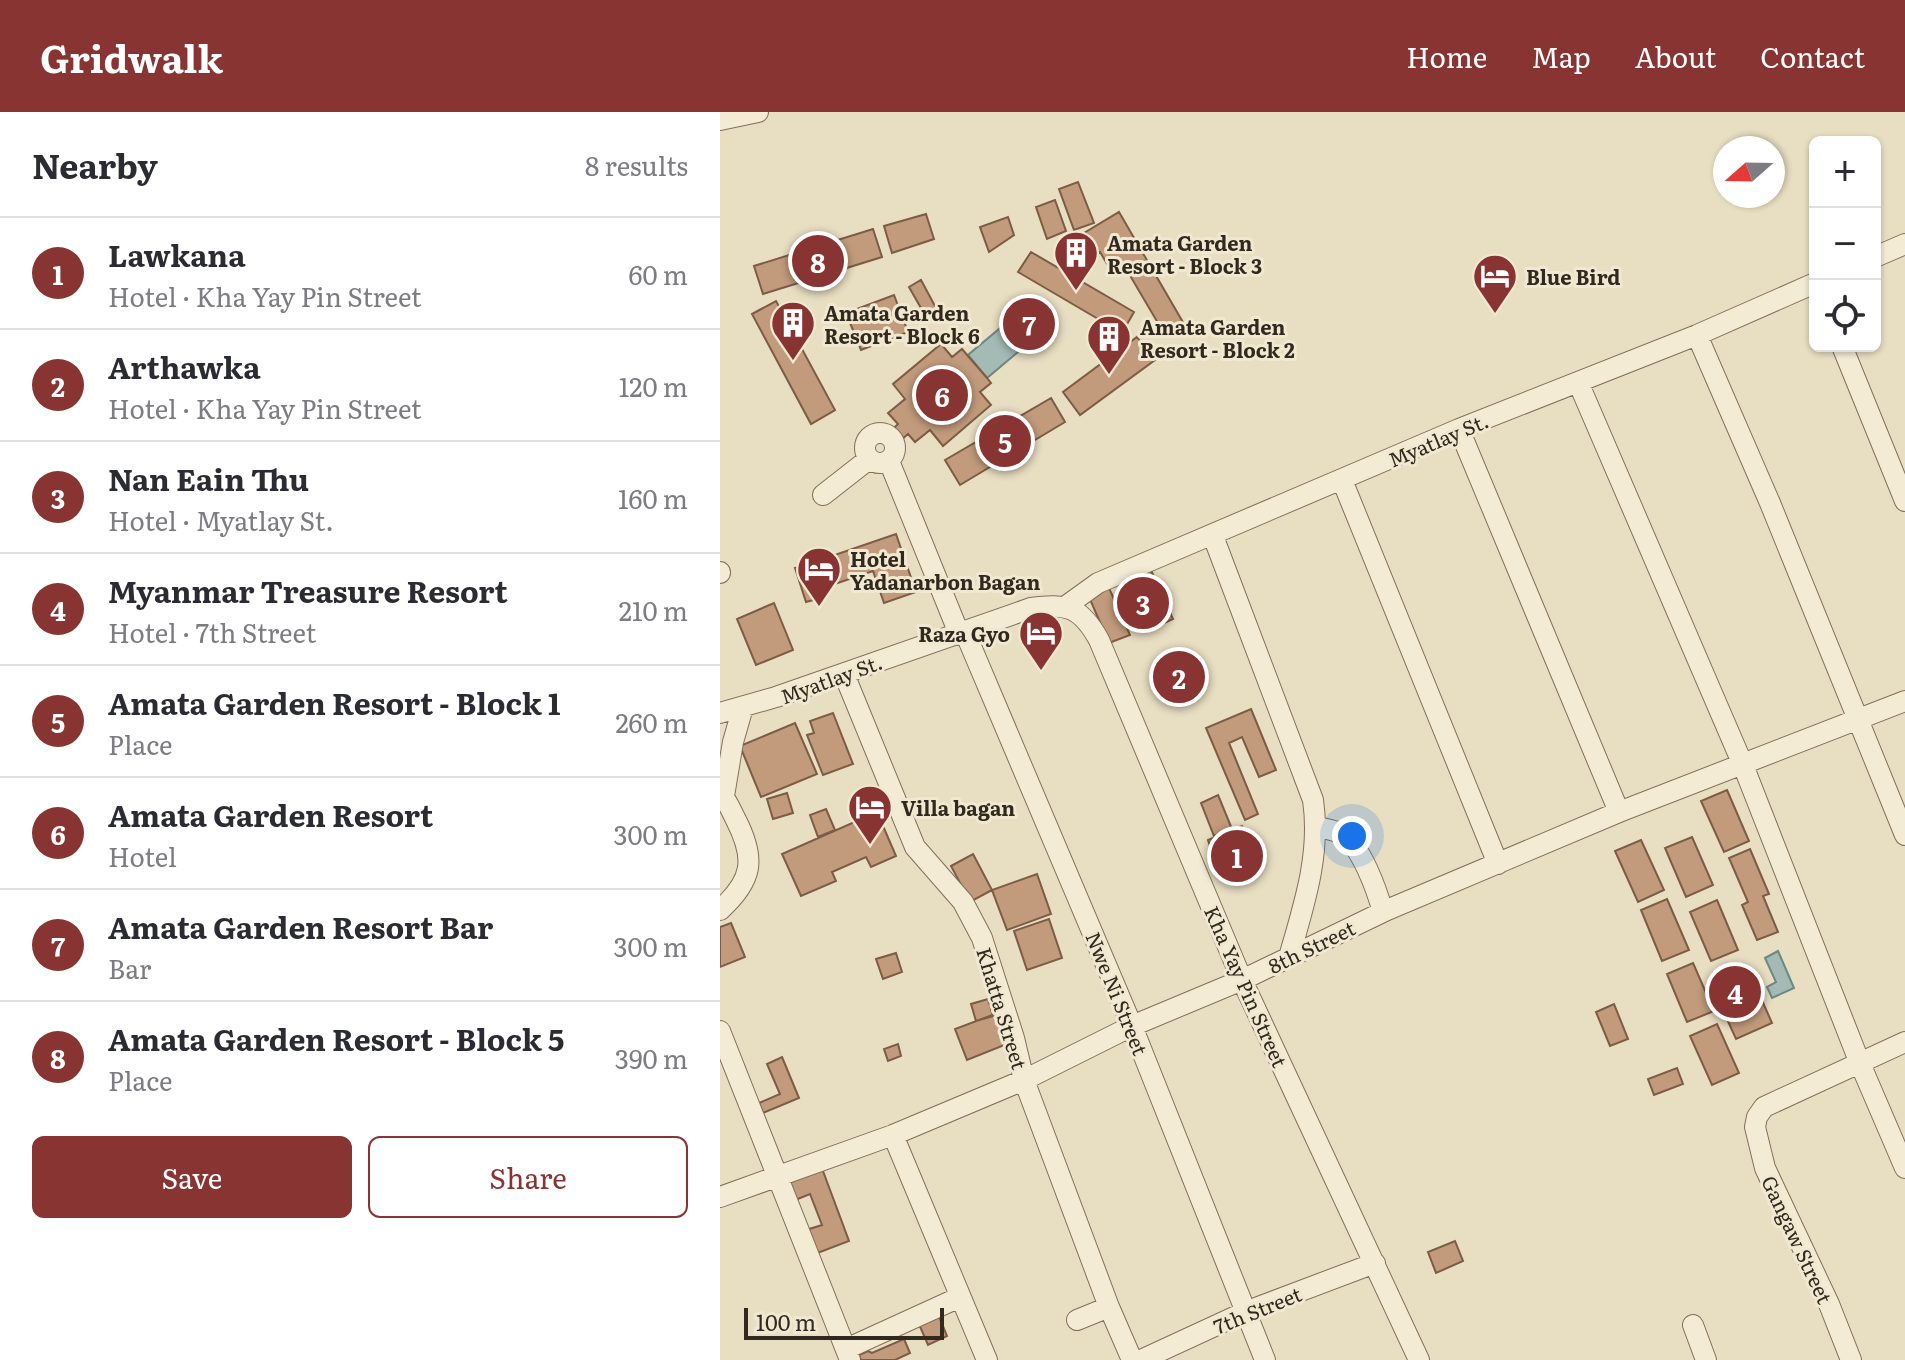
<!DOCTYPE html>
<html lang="en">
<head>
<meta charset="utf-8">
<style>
  :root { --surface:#fff; --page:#f7f7f7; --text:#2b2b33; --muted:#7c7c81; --line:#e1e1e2; --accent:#883432 }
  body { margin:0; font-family:Literata,serif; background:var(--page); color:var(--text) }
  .controls { position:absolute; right:24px; top:24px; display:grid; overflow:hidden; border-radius:12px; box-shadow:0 2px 6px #0004 }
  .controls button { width:72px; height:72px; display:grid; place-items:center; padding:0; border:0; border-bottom:2px solid var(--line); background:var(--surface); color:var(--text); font:40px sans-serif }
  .compass { position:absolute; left:993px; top:24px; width:72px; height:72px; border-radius:50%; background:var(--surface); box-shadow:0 2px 6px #0004; rotate:250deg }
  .scale { position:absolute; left:24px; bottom:20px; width:200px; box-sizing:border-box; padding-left:8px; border:4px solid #31281e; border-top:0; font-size:22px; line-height:28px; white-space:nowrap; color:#31281e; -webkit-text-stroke:6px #f1e8d1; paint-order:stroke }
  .you { position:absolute; left:632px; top:724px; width:28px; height:28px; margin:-20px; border:6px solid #fff; border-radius:50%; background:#1a73e8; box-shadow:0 0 0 12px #1a73e833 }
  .badge { display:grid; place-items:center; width:52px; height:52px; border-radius:50%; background:var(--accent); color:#fff; font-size:26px; font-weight:700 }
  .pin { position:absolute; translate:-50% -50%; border:4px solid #fff; box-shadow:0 2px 8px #0006 }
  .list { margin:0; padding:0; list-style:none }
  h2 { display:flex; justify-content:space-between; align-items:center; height:104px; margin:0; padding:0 32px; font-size:34px }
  h2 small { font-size:26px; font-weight:400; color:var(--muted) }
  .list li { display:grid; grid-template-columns:52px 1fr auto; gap:24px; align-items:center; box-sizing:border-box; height:112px; padding:0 32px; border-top:2px solid var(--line) }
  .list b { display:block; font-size:30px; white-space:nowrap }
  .list p { margin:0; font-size:26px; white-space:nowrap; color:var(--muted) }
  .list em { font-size:26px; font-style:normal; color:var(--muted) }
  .actions { display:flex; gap:16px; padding:24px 32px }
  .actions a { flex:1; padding:18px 0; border:2px solid var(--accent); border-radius:12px; text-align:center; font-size:28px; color:var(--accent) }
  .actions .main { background:var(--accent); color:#fff }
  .icon { flex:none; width:44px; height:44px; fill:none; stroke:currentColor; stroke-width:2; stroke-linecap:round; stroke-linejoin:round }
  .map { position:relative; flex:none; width:1185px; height:1248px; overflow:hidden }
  header { display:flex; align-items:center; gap:48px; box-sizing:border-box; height:112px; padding:0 40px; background:var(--accent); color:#fff }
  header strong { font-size:38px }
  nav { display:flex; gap:44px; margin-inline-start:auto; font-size:28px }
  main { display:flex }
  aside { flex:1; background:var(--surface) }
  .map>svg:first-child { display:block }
</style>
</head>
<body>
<header>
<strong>Gridwalk</strong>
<nav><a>Home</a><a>Map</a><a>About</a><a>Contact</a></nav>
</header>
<main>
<aside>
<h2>Nearby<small>8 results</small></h2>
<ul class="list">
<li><span class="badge">1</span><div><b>Lawkana</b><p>Hotel · Kha Yay Pin Street</p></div><em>60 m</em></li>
<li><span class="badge">2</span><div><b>Arthawka</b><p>Hotel · Kha Yay Pin Street</p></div><em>120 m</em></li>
<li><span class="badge">3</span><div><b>Nan Eain Thu</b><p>Hotel · Myatlay St.</p></div><em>160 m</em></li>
<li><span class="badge">4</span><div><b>Myanmar Treasure Resort</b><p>Hotel · 7th Street</p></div><em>210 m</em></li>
<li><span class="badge">5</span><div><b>Amata Garden Resort - Block 1</b><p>Place</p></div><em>260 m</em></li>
<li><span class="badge">6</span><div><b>Amata Garden Resort</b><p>Hotel</p></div><em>300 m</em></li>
<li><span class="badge">7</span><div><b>Amata Garden Resort Bar</b><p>Bar</p></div><em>300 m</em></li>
<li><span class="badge">8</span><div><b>Amata Garden Resort - Block 5</b><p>Place</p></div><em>390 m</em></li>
</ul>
<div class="actions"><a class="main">Save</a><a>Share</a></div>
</aside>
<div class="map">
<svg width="1185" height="1248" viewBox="0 0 1185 1248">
  <rect width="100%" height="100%" fill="#e8dec2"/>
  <!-- water -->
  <path fill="#a4bbb5" stroke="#6c8882" stroke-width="2" d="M285,212L304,235L267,266L248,243Z
    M1058,839L1074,876L1052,886L1047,875L1056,870L1045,846Z"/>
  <!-- building -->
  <path fill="#c29b7c" stroke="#7c5c44" stroke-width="2" d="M358,70L374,111L354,118L339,77Z
    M335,88L346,119L327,127L316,95Z
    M399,100L464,212L445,223L405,155L393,162L380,140L361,151L349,130Z
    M206,102L214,127L172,141L164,114Z
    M288,105L294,123L269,140L260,115Z
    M153,117L162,145L43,182L34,154Z
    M311,140L414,200L402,221L298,160Z
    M201,168L216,196L205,203L189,175Z
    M174,183L188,220L141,238L126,201Z
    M56,189L115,298L91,312L32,202Z
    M306,192L328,219L312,232L290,205Z
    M417,225L435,248L360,303L343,280Z
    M221,232L232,245L242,237L267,266L271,271L260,280L271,293L223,334L210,318L195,330L188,322L180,329L171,319L178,312L168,301L185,287L173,272Z
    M331,286L345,310L240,373L225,348Z
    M176,422L196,480L164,491L153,459L103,476L94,450Z
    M94,450L105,485L86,490L75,456Z
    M430,456L453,507L427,519L404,468Z
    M389,476L410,523L389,531L369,485Z
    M54,491L73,538L36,553L17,507Z
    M531,597L556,658L539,665L522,625L509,631L538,702L525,708L486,616Z
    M113,601L133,652L103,663L87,623L94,621L90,609Z
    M75,611L97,662L41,685L20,634Z
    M1007,678L1029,729L1004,740L981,689Z
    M67,681L73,701L53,707L47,687Z
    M498,683L512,717L494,724L481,691Z
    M106,697L115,718L98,725L90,703Z
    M157,700L176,744L151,755L146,745L112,760L116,769L81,784L62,742Z
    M522,714L530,735L495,748L488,728Z
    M972,725L993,773L966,785L945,736Z
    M921,728L944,778L918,790L895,739Z
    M532,736L538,751L508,763L502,747Z
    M1030,737L1049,782L1043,784L1058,820L1037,828L1022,793L1028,790L1009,746Z
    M253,742L272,778L250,790L231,754Z
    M317,762L331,802L287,818L272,778Z
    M947,787L969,838L942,849L921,798Z
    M997,788L1018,838L991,849L970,800Z
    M329,807L342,846L307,858L294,819Z
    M11,811L25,845L0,855V815Z
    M176,841L182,860L163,867L156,847Z
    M973,851L994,899L967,910L947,862Z
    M1033,868L1052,911L1016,927L997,885Z
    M268,887L273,904L256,909L251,892Z
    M894,892L908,927L890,934L876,900Z
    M275,902L287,932L247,948L235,917Z
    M997,912L1019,961L992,973L970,924Z
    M178,932L181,944L168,949L164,937Z
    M62,945L79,986L43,1001L39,991L60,982L47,952Z
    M957,956L963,972L934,983L928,967Z
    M100,1051L129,1129L95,1142L86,1118L102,1113L90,1082L73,1089L64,1065Z
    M735,1129L743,1149L716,1161L708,1140Z
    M218,1202L227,1224L208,1233L198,1210Z
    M184,1227L190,1241L175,1248H141L139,1243L148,1239L152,1241Z"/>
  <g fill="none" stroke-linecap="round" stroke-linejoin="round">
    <!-- minor casing -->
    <g stroke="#80705b" stroke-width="22">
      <path id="minor" d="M0,8L38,0
        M1155,145L1185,132
        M977,223L1050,391L1185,723
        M1122,234L1185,389
        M858,270L1023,653L1139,949L1185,1056
        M739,317L899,700
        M145 336a15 15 0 1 1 30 0a15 15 0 1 1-30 0Z
        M169,349L238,519
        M622,368L778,752
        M103,383L149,347
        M493,424L593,688C601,742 584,793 569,845
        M0,461V460
        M346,494L378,471L739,317L977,223L1095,171
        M244,518L412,914L545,1248
        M124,562L195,735L243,790L262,826L294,926L304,968L389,1195L412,1248
        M0,601L56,585L311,496C347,491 361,495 379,528L522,868L699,1248
        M0,680C7,688 11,698 16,708C36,747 33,768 0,798
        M4,684L13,630L23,595
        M597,715C605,717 615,718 622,722C642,735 657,779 663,800
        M0,919L130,1248
        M173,1023L267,1248
        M0,1085L173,1023L304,968L412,914L522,868L667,798L899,700L1185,589
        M357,1208L389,1195
        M973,1213L986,1248
        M126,1237L240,1185
        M421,1248L525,1200L655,1151
        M1131,1248L1109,1192L1045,1056L1035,1015L1037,1005L1044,995L1185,930"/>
    </g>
    <!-- minor -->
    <use href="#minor" stroke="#f4ebd4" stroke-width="20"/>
  </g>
  <!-- icons -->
  <defs>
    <g id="building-pin" transform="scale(2.3)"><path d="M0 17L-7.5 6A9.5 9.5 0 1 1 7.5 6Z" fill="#883432" stroke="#f1e8d1"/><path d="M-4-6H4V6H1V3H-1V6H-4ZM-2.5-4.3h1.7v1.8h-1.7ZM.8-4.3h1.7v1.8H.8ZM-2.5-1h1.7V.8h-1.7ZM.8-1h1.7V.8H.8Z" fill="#fff"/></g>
    <g id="hotel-pin" transform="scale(2.3)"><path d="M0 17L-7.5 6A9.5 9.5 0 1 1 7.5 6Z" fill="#883432" stroke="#f1e8d1"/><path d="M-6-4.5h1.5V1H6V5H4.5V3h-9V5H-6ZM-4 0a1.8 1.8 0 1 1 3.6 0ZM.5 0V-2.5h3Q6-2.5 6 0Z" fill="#fff"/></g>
  </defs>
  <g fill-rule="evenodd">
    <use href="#building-pin" x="356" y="141"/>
    <use href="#hotel-pin" x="775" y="164"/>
    <use href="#building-pin" x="73" y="211"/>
    <use href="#building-pin" x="389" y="225"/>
    <use href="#hotel-pin" x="99" y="457"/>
    <use href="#hotel-pin" x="321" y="521"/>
    <use href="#hotel-pin" x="150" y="695"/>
  </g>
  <g text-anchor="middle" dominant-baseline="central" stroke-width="6" stroke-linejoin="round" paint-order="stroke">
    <!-- poi labels -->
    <g font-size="20" font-weight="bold" fill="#31281e" stroke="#f1e8d1" text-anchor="start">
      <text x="387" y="130">Amata Garden<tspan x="387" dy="23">Resort - Block 3</tspan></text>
      <text x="806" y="164">Blue Bird</text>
      <text x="104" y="200">Amata Garden<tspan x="104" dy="23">Resort - Block 6</tspan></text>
      <text x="420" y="214">Amata Garden<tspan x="420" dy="23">Resort - Block 2</tspan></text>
      <text x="130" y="446">Hotel<tspan x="130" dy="23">Yadanarbon Bagan</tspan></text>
      <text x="290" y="521" text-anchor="end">Raza Gyo</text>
      <text x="181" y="695">Villa bagan</text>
    </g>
    <!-- street labels -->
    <g font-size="20" fill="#31281e" stroke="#f1e8d1">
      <text transform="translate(718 327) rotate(-23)">Myatlay St.</text>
      <text transform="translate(111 566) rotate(-20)">Myatlay St.</text>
      <text transform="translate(591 834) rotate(-26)">8th Street</text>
      <text transform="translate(527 874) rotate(66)">Kha Yay Pin Street</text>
      <text transform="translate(398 881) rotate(68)">Nwe Ni Street</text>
      <text transform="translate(283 896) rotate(73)">Khatta Street</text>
      <text transform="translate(1078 1127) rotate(65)">Gangaw Street</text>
      <text transform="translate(537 1197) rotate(-22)">7th Street</text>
    </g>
  </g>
</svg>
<div class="controls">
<button>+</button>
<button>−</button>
<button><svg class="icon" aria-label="locate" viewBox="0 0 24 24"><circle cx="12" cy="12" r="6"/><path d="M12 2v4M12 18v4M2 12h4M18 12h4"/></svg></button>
</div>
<svg class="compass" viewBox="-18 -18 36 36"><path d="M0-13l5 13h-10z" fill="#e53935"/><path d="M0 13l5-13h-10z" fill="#7c7c81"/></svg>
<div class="scale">100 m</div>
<div class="you"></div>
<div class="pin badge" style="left:517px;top:744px">1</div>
<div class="pin badge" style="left:459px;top:565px">2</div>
<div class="pin badge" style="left:423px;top:491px">3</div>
<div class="pin badge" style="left:1015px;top:880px">4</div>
<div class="pin badge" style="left:285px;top:329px">5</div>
<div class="pin badge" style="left:222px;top:283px">6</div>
<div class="pin badge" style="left:309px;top:212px">7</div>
<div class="pin badge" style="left:98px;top:149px">8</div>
</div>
</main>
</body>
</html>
